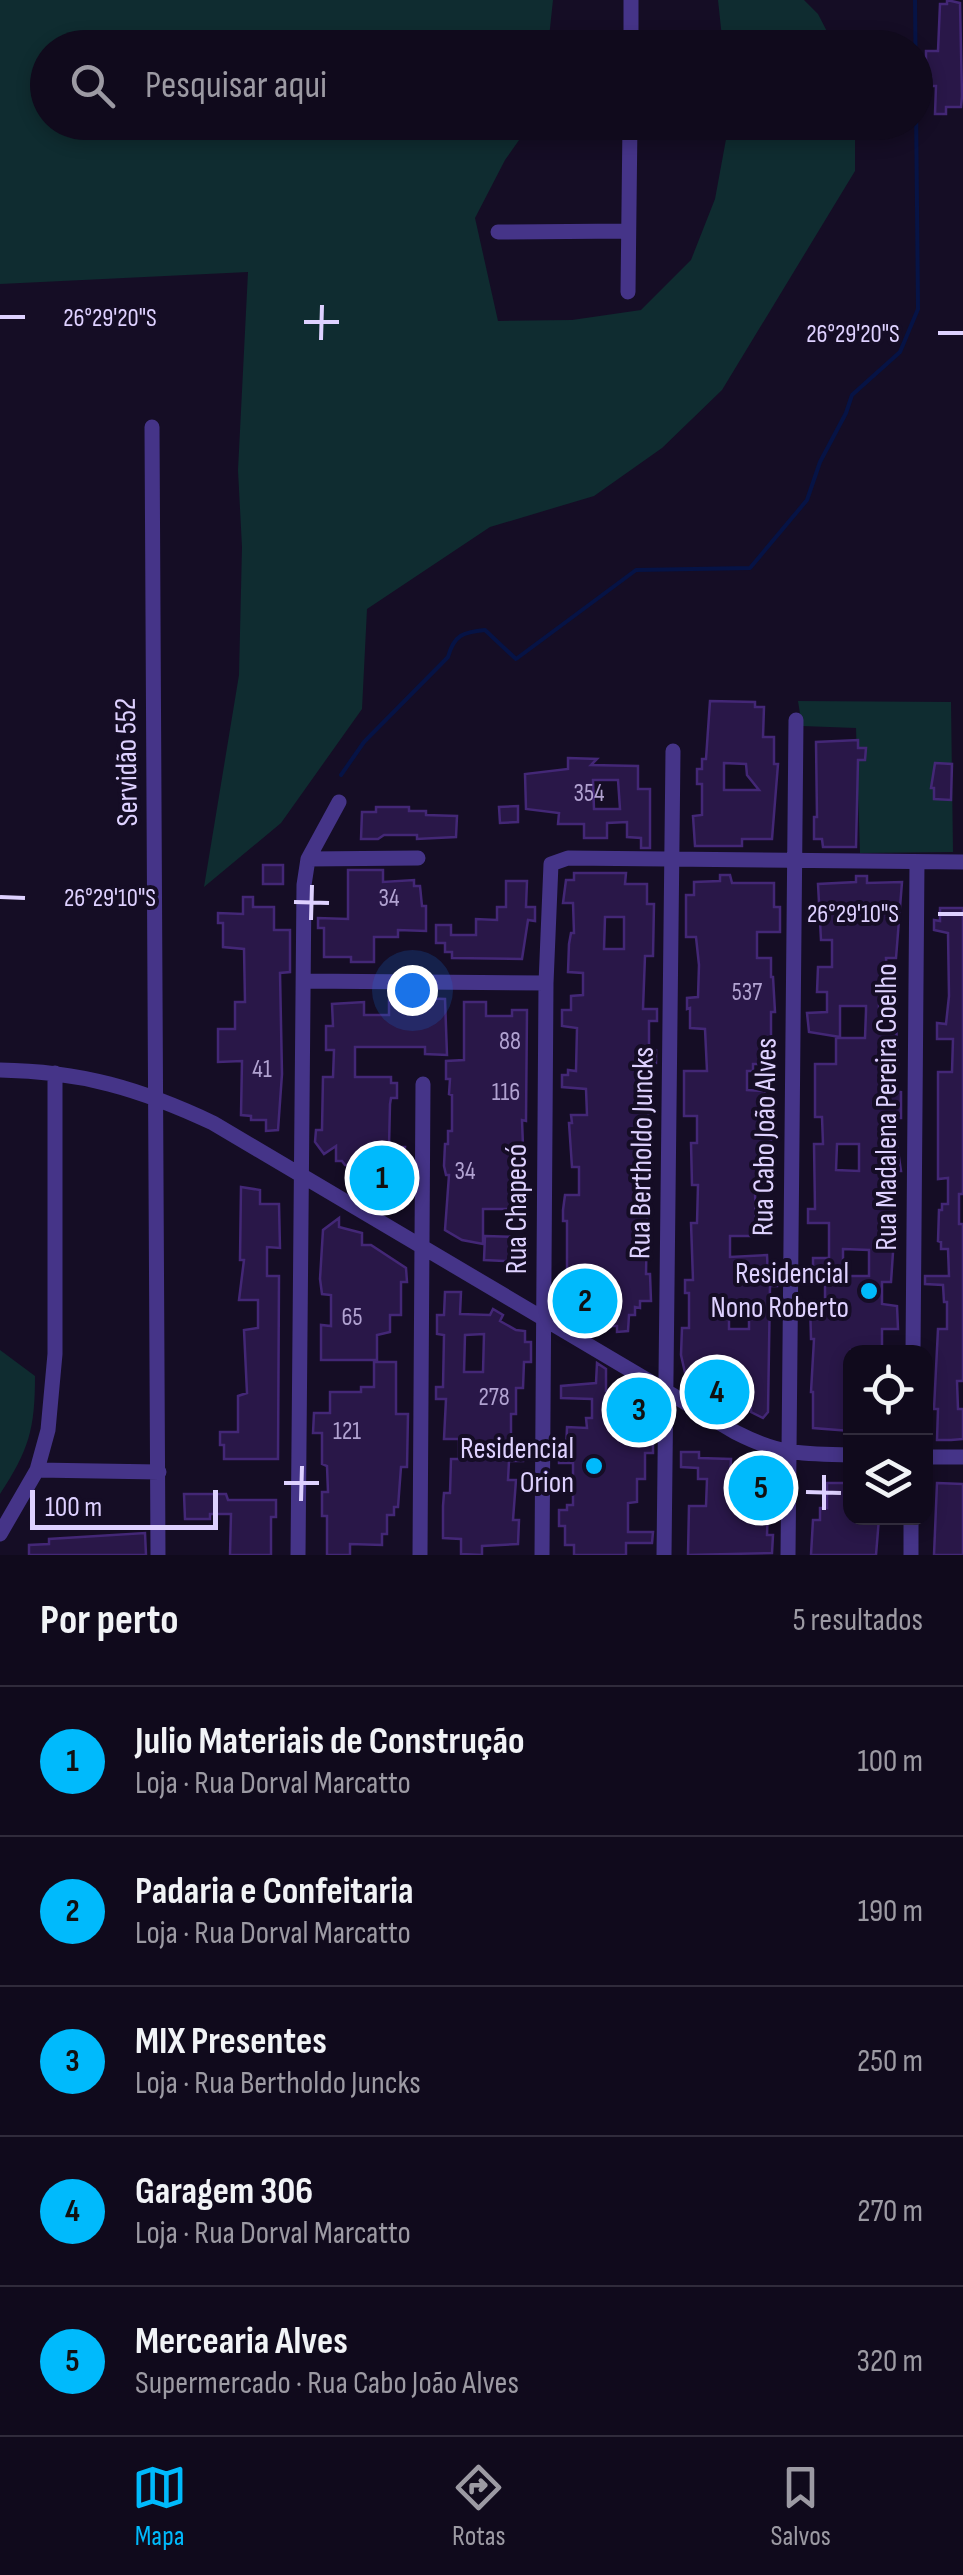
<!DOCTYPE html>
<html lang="pt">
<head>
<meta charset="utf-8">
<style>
  :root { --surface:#100a1c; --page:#191325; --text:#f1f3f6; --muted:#9c9aa3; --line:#302b3b; --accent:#00bafc }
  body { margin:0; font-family:"Sofia Sans Condensed",sans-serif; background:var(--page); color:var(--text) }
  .controls { position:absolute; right:30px; bottom:30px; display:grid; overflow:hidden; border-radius:20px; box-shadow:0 5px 15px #0003 }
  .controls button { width:90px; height:90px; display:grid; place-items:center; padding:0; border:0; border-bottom:2px solid var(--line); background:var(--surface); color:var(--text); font:50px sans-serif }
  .scale { position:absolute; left:30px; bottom:25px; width:188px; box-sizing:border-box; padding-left:10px; border:5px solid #ded1ff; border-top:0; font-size:28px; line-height:35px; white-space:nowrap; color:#ded1ff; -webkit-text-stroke:8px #150d25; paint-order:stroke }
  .you { position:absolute; left:412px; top:990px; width:35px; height:35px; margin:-25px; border:8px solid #fff; border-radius:50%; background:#1a73e8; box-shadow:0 0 0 15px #1a73e833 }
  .badge { display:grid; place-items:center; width:65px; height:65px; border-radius:50%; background:var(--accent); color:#111; font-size:32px; font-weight:700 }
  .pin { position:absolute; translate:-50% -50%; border:5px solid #fff; box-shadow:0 2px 10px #0006 }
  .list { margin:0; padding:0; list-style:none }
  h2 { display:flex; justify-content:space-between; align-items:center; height:130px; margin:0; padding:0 40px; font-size:42px }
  h2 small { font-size:32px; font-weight:400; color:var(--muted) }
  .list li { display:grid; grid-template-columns:65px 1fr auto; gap:30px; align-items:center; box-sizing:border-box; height:150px; padding:0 40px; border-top:2px solid var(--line) }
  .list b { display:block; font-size:38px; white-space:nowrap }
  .list p { margin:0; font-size:32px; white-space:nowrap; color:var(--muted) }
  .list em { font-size:32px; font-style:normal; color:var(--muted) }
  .icon { flex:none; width:55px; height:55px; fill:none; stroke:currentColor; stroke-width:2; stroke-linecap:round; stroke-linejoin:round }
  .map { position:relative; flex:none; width:963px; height:1555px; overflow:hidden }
  .search { position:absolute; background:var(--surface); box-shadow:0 5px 15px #0003; left:30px; right:30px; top:30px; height:110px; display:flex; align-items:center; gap:25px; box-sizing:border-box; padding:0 35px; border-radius:55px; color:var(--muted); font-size:38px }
  .sheet { height:880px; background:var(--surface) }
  nav { display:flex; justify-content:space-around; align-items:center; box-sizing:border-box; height:140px; border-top:2px solid var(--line); background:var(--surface); font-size:28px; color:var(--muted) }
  nav a { display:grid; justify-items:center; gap:5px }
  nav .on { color:var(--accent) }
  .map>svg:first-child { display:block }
</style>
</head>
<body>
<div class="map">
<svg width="963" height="1555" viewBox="0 0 963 1555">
  <rect width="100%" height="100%" fill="#150d25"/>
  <!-- green -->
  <path fill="#0f2c30" d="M0,0H553L548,47L48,48V122L531,123L505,160L475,218L498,321L572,320L641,310L691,260L715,199L729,123H855V171L722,390L662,448L594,496L490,527L367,609L362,709L281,823L204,887L239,675L242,547L238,470L248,272L0,284Z
    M718,0H804L818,14L835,47H723Z
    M798,701L951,702L953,852L860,853L856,728L802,726Z
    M0,1350L35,1376C35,1429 29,1450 0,1494Z"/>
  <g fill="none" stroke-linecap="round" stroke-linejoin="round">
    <!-- stream -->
    <path stroke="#061345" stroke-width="4" d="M341,775L364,742L448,657C454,635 463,632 485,630L516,659L636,570L750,568L807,500L820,462L846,413L852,395L900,352L918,309L915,0"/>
  </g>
  <!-- building -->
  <path fill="#291748" stroke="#432776" stroke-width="2.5" fill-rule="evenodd" d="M947,0L960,3L962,96L961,107H946V114H935L936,86H931V77H926V51H938L940,4H947Z
    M710,701L755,702V707H764L763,737H774V764H778L772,839H742V846H695L693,816L702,815V784H697V769H702V759H706ZM724,763L746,764L747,775L759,790H724Z
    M858,740V748H866L865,760H858L856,847H823L822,839H814V817H817L816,742Z
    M568,758L597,759L591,765L638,766V789H650V848H641V838L627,837V822L607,823V838H584V824H558L559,813L526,809L525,774L568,769ZM593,780H618L620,809H594Z
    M935,763L952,764L951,800L934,799V788H931Z
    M518,806V822L500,823L499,807Z
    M376,807H409V811H426V815L457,816L456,837L417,839V835H384L378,839H361L362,812H376Z
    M263,865H283V884H263Z
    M348,870H383V882L414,880V886H420L422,906H426V931L398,930V937H374V962H351V957H324V928H318V918L348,919Z
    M574,873H626L625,884H647V904H654L653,956H645L643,1009H657V1021H649V1049L656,1050V1063H649L648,1133L642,1137L641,1170H648L646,1274H650L651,1301H640V1308L635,1307V1315H629L628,1331L617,1332V1326H605L590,1317L587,1322L565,1308L571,1297L569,1292L581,1274L567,1273V1221H563V1210L565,1195H579V1167H572L569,1123H572L571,1115H587L586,1089L562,1087V1075H568V1070L576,1071L577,1028L562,1026V1010H571V996L583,995V973L568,972L569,944L571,933H574L573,903H563L566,880H574ZM605,917H624V949H604Z
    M720,875H730L732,883H774V907H780V932H757V958H771V977H773L775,1012H771V1051H774L773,1064H753V1071H747V1090L765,1091L766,1123H771V1190H755L756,1236H730V1257L767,1255L768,1275H777V1286H770L768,1412L763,1418L751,1412V1405H724L706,1393L714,1379L686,1377L681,1355L682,1328H689V1293H685V1280H693L691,1223H697L698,1185H692L691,1143H697V1116H684V1071H707L705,1029L690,1028V1008L687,1009V998L698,997L699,965L696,937H686V895H694V882L720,881ZM729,1308H749V1329H729Z
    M856,876H867V883L902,882L896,958H886L888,986L879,985V1012H886L885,1023H896L898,1065H892V1091L901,1092V1118H885L886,1144H897L901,1171H888L889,1202H895V1223L891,1282H882V1304L897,1306L898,1329H882V1351L851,1350L850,1431L838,1430L813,1428V1392H811L814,1339H811L810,1302H825V1282L818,1280V1275H813V1258H829V1223H808V1209H815L814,1144H823L822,1117H815V1064H836V1038H865L866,1011V1006H840V1037L809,1032L807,1013L827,1012V992H817L818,967H832V940H821L818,884L856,882ZM837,1144H859V1171L836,1170ZM843,1249L869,1250V1276H843Z
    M506,881H527L526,907H535V921L528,920L522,959L452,958V952H445V943H436V925H451V935H476V919L497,920V907H506Z
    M243,897H253V907H274V930H290V972L280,973L282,1074L278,1130L266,1131V1120H251V1116L241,1115L242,1061L218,1062V1029H235V1002H245L244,949L223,947V923H218V913L243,914Z
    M940,908H963V1194H959V1224H963V1381H957L958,1409H963V1439L951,1440H937L938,1409H934L938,1329H947V1302H944L943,1285L925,1284V1276H949L948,1249H941V1242L938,1241L939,1210H942V1204H948V1178L938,1179V1072H952L953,1039H937V1023L946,1024L949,996L948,933L934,930V920L940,921Z
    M413,998L445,999L447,1055L425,1054V1047H355V1077H391V1083H397V1098H391L390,1104L389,1147H405L404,1157L403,1194L393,1199L362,1182V1166L345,1165L342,1161H336V1146L324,1154L315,1142L316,1130H322L323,1077H333L334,1050H326V1026H333L332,1004L364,1002V1015H389V1001L413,1000Z
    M464,1002H486V1016H512V1010H527L526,1121L522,1120L525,1198L513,1209H483V1244L462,1240L445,1230L449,1175H446L444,1166L445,1144H448V1131H452V1095L449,1094L450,1079H446V1061L464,1060Z
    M241,1187L260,1190V1204H279L280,1248L267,1247V1276H279L278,1459H224V1445H220V1432H238V1396L247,1393L244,1330L258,1328V1300H239L244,1260H240Z
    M339,1218V1227L362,1233V1245H371L406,1268L407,1282H401V1315H390V1332L377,1335V1360H321V1325L331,1326V1295L322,1294L320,1279L323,1230Z
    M485,1236L524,1237L523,1262L484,1260Z
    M445,1292H461L460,1314L490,1315L493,1309L503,1315L500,1321L516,1330L525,1331V1342H531V1362H524L523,1388H516V1414H511V1442H523V1461H509L508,1480H516L513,1520H519L518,1544L482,1546V1555L461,1554V1539L443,1538V1506L444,1493H450L451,1459H459V1439H444L446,1399H436V1387H443L444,1335L437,1334V1315H444ZM484,1334L483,1372H464L465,1335Z
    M374,1362H396V1414H408L407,1467H401L398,1507H394V1515H387V1534H382V1545L350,1544V1555H327V1516H322V1492H328L327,1466L322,1464V1433H313L314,1413H330V1392H361V1387H374Z
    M597,1363L606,1369V1391H615V1406H645V1443H653V1453H645V1479H637V1502L628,1503V1532H653L652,1543H626V1555H574V1545H565V1526H559V1510H567V1505H573V1463H559V1453H566L567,1427L587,1428L586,1418H592V1399L561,1398V1386L596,1383Z
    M681,1452H699V1458L731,1459L730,1476L768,1477V1486H776V1507H768L767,1535H773L772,1553L688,1555L689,1506H706L707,1479H698V1468L681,1467Z
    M827,1483H850V1518H879L876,1555H811L813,1520H820V1508H827Z
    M937,1483L963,1484V1555H934Z
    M184,1494H226L228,1500H276V1517H271V1555H230L231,1514H210V1519H185Z
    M145,1533L146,1555H29V1545L49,1544V1539Z"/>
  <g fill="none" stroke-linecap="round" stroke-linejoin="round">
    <!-- minor -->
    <path stroke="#453488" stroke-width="15" d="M631,48V0
      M498,232L628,231
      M628,292L630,122
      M152,427L158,1555
      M308,859L418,858
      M304,981L546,983
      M0,1070C80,1071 141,1089 213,1123L735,1432C780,1455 801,1454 850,1455
      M913,1352L917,862
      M926,1457H963
      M37,1470L159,1472
      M0,1534L37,1470L48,1430L55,1354V1073
      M298,1555L304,885L308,859L339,802
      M420,1555L423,1084
      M542,1555L546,983L551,864L568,858L963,862
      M664,1555L673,751
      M788,1555L796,720
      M911,1555V1518"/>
  </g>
  <!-- ticks -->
  <path fill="none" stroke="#ded1ff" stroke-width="4" d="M0,317H25M304,322H339M938,333H963M321,340L322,305M0,897L25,898M294,902L329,903M938,914H963M311,920L312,885M284,1483H319M806,1492L841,1493M301,1501L302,1466M824,1510V1475"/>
  <!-- markers -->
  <g fill="#00bafc" stroke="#150d25" stroke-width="4">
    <circle cx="869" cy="1291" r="10"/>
    <circle cx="594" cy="1466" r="10"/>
  </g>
  <g text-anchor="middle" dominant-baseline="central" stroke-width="8" stroke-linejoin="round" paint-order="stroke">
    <!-- number labels -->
    <g font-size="25" fill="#b1a2d1">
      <text x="589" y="793">354</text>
      <text x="389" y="898">34</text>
      <text x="747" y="992">537</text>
      <text x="510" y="1041">88</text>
      <text x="262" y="1069">41</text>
      <text x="506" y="1092">116</text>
      <text x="465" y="1171">34</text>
      <text x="352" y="1317">65</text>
      <text x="494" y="1397">278</text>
      <text x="347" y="1431">121</text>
    </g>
    <!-- street labels -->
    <g font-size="30" fill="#ded1ff" stroke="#150d25">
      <text transform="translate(127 762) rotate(-91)">Servidão 552</text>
      <text transform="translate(887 1107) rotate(-90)">Rua Madalena Pereira Coelho</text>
      <text transform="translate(765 1137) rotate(-89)">Rua Cabo João Alves</text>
      <text transform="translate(642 1153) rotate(-89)">Rua Bertholdo Juncks</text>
      <text transform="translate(517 1209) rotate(-90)">Rua Chapecó</text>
    </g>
    <!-- poi labels -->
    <g font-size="30" fill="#ded1ff" stroke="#150d25" text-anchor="end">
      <text x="849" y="1274">Residencial<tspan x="849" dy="34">Nono Roberto</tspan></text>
      <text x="574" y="1449">Residencial<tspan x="574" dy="34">Orion</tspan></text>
    </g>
  </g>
  <g font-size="25" text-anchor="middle" fill="#ded1ff" stroke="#150d25" stroke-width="8" stroke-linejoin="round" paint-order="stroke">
    <text x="110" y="326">26°29'20"S</text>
    <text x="853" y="342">26°29'20"S</text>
    <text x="110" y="906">26°29'10"S</text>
    <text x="853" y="922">26°29'10"S</text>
  </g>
</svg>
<div class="controls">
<button><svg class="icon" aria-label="locate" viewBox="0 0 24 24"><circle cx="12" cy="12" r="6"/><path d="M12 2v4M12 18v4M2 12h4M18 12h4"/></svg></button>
<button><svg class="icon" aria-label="layers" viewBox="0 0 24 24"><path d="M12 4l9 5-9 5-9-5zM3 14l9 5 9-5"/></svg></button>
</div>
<div class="scale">100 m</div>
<div class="you"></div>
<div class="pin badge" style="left:382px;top:1178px">1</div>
<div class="pin badge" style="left:585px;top:1301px">2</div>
<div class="pin badge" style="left:639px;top:1410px">3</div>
<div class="pin badge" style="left:717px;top:1392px">4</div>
<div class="pin badge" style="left:761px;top:1488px">5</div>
<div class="search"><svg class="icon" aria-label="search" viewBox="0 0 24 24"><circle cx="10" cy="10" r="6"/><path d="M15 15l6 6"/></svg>Pesquisar aqui</div>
</div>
<section class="sheet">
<h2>Por perto<small>5 resultados</small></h2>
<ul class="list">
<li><span class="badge">1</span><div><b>Julio Materiais de Construção</b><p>Loja · Rua Dorval Marcatto</p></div><em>100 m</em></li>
<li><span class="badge">2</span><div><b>Padaria e Confeitaria</b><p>Loja · Rua Dorval Marcatto</p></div><em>190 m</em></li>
<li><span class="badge">3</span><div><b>MIX Presentes</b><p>Loja · Rua Bertholdo Juncks</p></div><em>250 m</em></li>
<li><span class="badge">4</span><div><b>Garagem 306</b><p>Loja · Rua Dorval Marcatto</p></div><em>270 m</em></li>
<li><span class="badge">5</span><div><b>Mercearia Alves</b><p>Supermercado · Rua Cabo João Alves</p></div><em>320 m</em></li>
</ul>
</section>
<nav>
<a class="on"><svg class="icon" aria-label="map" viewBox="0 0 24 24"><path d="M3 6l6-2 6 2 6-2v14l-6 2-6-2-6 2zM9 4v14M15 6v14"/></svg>Mapa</a>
<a><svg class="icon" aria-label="directions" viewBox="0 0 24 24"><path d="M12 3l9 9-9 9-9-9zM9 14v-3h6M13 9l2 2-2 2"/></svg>Rotas</a>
<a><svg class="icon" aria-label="saved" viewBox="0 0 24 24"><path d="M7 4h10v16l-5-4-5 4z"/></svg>Salvos</a>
</nav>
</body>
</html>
